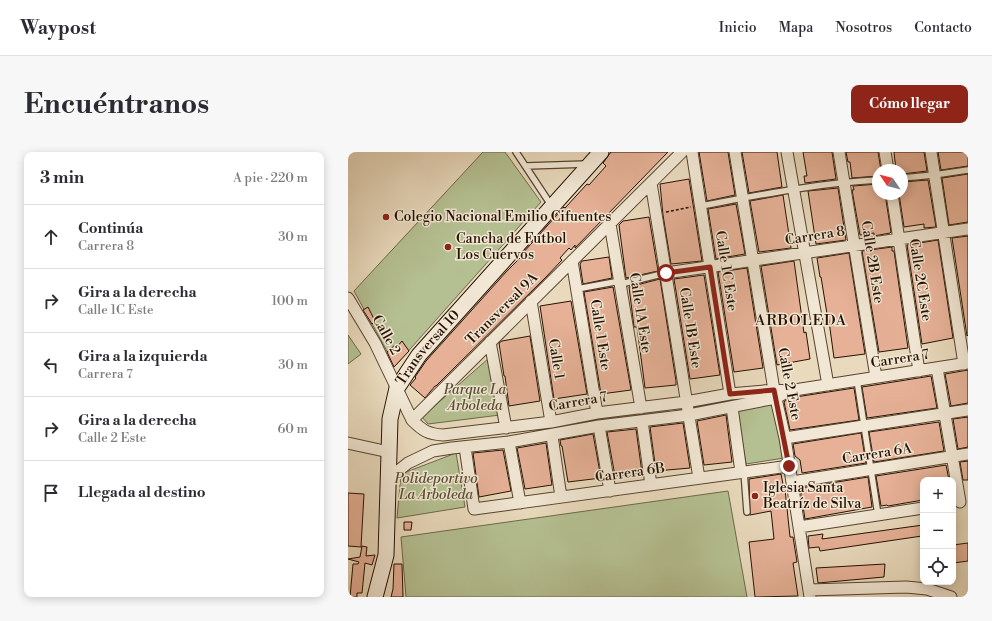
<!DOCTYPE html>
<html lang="es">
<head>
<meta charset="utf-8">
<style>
  :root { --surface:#fff; --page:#f7f7f7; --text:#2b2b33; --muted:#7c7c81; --line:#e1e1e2; --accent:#8f2418 }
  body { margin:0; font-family:"Libre Bodoni",serif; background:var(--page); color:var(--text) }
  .controls { position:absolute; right:12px; bottom:12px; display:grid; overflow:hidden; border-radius:8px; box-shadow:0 2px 10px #0003 }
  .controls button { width:36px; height:36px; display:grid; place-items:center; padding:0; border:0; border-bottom:1px solid var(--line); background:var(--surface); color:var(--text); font:20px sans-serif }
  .compass { position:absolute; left:524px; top:12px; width:36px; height:36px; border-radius:50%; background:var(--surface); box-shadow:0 2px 10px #0003; rotate:305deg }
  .stop { position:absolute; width:12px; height:12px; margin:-9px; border:3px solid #8f2418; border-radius:50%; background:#fff }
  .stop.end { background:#8f2418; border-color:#fff; box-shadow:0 1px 4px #0008 }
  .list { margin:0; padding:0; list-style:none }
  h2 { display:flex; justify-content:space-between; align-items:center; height:52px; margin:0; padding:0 16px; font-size:17px }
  h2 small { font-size:13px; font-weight:400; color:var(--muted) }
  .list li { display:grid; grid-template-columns:26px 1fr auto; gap:12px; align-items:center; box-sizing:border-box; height:64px; padding:0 16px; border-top:1px solid var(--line) }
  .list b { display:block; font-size:15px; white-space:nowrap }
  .list p { margin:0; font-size:13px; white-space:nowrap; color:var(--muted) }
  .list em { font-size:13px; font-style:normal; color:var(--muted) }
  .icon { flex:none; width:22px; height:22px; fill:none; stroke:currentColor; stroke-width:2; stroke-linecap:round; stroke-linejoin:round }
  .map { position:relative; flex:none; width:620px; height:445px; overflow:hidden; border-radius:8px }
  header { display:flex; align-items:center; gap:24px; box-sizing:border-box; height:56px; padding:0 20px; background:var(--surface); border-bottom:1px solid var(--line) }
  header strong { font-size:19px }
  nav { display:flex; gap:22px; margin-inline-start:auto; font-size:14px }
  .intro { display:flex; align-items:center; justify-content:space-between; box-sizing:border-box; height:96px; padding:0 24px }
  h1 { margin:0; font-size:28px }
  .button { padding:10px 18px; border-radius:8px; background:var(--accent); color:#fff; font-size:14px; font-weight:700 }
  main { display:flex; gap:24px; padding:0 24px }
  aside { flex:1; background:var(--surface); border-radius:8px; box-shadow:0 2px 10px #0003 }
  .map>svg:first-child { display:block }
</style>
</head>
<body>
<header>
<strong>Waypost</strong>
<nav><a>Inicio</a><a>Mapa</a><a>Nosotros</a><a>Contacto</a></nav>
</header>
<div class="intro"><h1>Encuéntranos</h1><a class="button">Cómo llegar</a></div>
<main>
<aside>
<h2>3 min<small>A pie · 220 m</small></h2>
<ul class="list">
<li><svg class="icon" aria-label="ahead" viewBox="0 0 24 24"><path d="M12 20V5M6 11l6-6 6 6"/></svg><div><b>Continúa</b><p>Carrera 8</p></div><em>30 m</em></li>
<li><svg class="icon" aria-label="right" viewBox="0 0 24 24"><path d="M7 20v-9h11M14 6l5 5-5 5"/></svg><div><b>Gira a la derecha</b><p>Calle 1C Este</p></div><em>100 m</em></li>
<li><svg class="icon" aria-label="left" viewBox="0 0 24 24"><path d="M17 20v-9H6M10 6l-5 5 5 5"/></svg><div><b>Gira a la izquierda</b><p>Carrera 7</p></div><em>30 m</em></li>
<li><svg class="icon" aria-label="right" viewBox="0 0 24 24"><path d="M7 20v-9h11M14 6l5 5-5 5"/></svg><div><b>Gira a la derecha</b><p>Calle 2 Este</p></div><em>60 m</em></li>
<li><svg class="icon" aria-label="arrive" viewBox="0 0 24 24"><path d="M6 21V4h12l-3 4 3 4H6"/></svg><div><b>Llegada al destino</b></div></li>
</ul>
</aside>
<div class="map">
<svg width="620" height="445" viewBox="0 0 620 445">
  <rect width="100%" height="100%" fill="#e9dabd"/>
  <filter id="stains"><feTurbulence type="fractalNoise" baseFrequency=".005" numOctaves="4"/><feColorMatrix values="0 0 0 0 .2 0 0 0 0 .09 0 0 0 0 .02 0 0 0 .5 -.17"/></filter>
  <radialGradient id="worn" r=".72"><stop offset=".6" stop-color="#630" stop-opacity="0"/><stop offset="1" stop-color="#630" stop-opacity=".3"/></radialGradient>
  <!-- green -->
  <path fill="#b5c092" stroke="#6e6849" d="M135,0H157L193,50L47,214L6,139Z
    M0,183L13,202L0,212Z
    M141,206L152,263L80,272L74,265Z
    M427,251L436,306L398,312L389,258Z
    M108,301L117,355L49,366L53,322Z
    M380,339L399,445H58L53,385Z"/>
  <!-- building -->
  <path fill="#e6b197" stroke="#261100" d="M263,0H320L227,96V93L223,98L221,96L212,106L214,108L198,125L88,234H87L77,246L62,233L68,226L67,225L78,209L159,119L175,103L174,102L216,55L217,56L239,32L241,33L258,14L255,11Z
    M351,0H380L387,43L359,49Z
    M394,0H429L434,35L401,41Z
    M455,0H484L488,27L457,31L456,24H459Z
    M498,0H530L533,18H530V24L504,26L502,10H500Z
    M546,0H576L579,19L554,22V18H548Z
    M590,0H620V14L593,18Z
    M620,22V70L601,73L594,26Z
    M341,27L354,109L323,112L315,63L312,32Z
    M580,28L588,75L576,76V72L556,75L551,42H554V30Z
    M530,32V42H537L543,80L542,81L526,84V81L512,83L504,38H506L505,34Z
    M490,36L498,88L468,92L460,39Z
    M435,43L443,96L411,100L402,49Z
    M388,52L397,102L368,107L360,57Z
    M301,65L310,119L278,126L271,73L275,69Z
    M620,84V183L619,184L604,86Z
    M590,88L605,186L574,192L559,93Z
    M544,95V99H546L560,196L531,200L514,99Z
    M501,101L517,202L486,206L480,162H479L473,125H472L469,106Z
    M261,105L264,126L235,132L232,112L234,109Z
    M446,109L456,181L458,180L462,207L429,213L413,114Z
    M399,116L415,216L386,220L370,120Z
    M356,123L372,223L342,227L326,127Z
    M312,127L328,229V233L297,236L289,175H286L281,135Z
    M265,135L283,238L253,242L236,140Z
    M223,149L239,242L206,247L192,154Z
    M20,155L27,169L24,172L15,158Z
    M182,184L192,249L161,254L157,224H156L151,191L154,189Z
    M54,189L61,199L46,215L39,200L47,193L48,196Z
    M620,218V251L603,254L597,222Z
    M583,224L589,256L519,266L514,235Z
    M506,236L511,268L442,278L436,250L441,246Z
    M378,263L384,310L356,313L349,269Z
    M620,265V295L610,297L605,267Z
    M591,270L596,299L526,310L521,280Z
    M335,271L342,316L308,319L302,275Z
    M288,277L294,321L267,324L259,280Z
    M513,281L518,311L454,321L452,308L447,304L445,292Z
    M245,282L253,326L220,330L214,294H213L212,288Z
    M198,291L204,333L177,337L169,296Z
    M155,298L163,339L131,345L125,301Z
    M620,309V328H615L612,310Z
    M598,313L601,328H575V348L540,354L539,353L533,354L528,324Z
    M433,322L436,337H437L442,385H445L449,410L445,411L450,444L407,445L401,390L426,387L423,359L402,363L401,327Z
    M520,325L524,355L457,367L452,336Z
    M0,341L16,342L13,395L0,394Z
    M56,370H64L63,378H56Z
    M575,373L574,384L472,399L471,395L461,396L460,384L475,382L474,387Z
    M620,391V409L605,411V393Z
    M14,394L19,395L18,404L27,403L24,413L17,411L14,441H9V445H2L5,412H10L11,410L0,407L12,405Z
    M46,412H54L55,445H43L45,437Z
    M537,412L536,425L470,431L468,416Z"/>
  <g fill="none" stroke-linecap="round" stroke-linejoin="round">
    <!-- service casing -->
    <g stroke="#57432f" stroke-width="8">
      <path id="service" d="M168,0L203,53
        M178,14L239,12
        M554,26L586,23L620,18
        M353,54C412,43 470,31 530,28
        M273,132L318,121
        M229,137L272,129
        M509,228L530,363
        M396,320L399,360"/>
    </g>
    <!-- minor casing -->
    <g stroke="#57432f" stroke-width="13">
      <path id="minor" d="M344,0L382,242
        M387,0L426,238L437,286L462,445
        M439,0L480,233
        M491,0L528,225
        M537,0L540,18
        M583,0L616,212
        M303,31L351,326
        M544,42L571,219
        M262,72L293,256
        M224,109L249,261
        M318,121L620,77
        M0,146L27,191L64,268C75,279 80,282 95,283L203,270L249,261L338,250L382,242L426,238L440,239L620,211
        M183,149L203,270
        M142,190L158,276
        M589,216L612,350
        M384,255L393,320
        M64,268L334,0
        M294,269L303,333
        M251,274L262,339
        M204,284L213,345
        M437,286L620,258
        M161,290L172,351
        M0,291L41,300
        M117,295L126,357L441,314
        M41,326L60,311L85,299L104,296L161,290L251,274L341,263L428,246L435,242
        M444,330L620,302
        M451,375L575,356
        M461,438L558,435L579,437L603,445"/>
    </g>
    <!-- secondary casing -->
    <g stroke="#261100" stroke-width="17">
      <g id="secondary">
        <path id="s1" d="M27,445L38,403L42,267L49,236L71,203L253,0"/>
      </g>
    </g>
    <!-- path -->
    <path stroke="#261100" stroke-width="1.5" stroke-dasharray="3 2" stroke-linecap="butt" d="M318,60L343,55"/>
    <!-- service -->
    <use href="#service" stroke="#f1e7d4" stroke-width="5.5"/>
    <!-- minor -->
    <use href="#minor" stroke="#f1e7d4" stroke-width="11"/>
    <!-- secondary -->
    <use href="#secondary" stroke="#f1e7d4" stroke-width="15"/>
  </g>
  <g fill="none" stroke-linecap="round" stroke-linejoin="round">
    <!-- route -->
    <path stroke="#8f2418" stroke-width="5" d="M318,121L362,115L382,242L426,238L441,314"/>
  </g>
  <!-- markers -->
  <g fill="#8f2418" stroke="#f1e7d4" stroke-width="1.5">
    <circle cx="38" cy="65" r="4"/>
    <circle cx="100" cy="95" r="4"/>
    <circle cx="407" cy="344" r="4"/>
  </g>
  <g text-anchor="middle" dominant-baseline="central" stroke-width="3" stroke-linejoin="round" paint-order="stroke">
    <!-- poi labels -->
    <g font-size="14" fill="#261100" stroke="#f1e7d4" text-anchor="start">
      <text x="46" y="65">Colegio Nacional Emilio Cifuentes</text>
      <text x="108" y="87">Cancha de Futbol<tspan x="108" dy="16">Los Cuervos</tspan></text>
      <text x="415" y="336">Iglesia Santa<tspan x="415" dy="16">Beatríz de Silva</tspan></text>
    </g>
    <!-- street labels -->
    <g font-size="14" fill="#261100" stroke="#f1e7d4">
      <text transform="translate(467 84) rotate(-9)">Carrera 8</text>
      <text transform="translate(524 110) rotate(81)">Calle 2B Este</text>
      <text transform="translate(378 119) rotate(81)">Calle 1C Este</text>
      <text transform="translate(572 128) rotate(81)">Calle 2C Este</text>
      <text transform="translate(154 157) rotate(-45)">Transversal 9A</text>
      <text transform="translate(292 161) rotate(81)">Calle 1A Este</text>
      <text transform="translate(342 176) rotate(81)">Calle 1B Este</text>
      <text transform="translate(38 183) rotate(61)">Calle 2</text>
      <text transform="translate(252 183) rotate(81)">Calle 1 Este</text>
      <text stroke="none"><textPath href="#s1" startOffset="262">Transversal 10</textPath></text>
      <text transform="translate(208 207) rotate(81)">Calle 1</text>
      <text transform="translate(552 207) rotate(-9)">Carrera 7</text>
      <text transform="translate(441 232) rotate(79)">Calle 2 Este</text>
      <text transform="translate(230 250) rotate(-10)">Carrera 7</text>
      <text transform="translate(529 302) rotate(-9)">Carrera 6A</text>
      <text transform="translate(282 321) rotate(-8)">Carrera 6B</text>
    </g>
    <!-- park labels -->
    <g font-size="14" font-style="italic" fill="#584e33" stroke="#f1e7d4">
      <text x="127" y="238">Parque La<tspan x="127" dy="16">Arboleda</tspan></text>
      <text x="88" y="327">Polideportivo<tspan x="88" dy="16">La Arboleda</tspan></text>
    </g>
    <!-- neighbourhood labels -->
    <g font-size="15" letter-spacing="1" fill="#261100" stroke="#f1e7d4">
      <text x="453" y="168">ARBOLEDA</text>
    </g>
  </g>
  <rect width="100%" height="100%" filter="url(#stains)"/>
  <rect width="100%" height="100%" fill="url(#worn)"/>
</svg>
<div class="controls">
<button>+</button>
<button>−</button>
<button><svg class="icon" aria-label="locate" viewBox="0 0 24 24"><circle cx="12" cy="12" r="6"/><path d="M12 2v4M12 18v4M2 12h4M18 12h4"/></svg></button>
</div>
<svg class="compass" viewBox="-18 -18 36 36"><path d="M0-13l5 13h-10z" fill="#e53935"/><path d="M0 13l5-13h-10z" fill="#7c7c81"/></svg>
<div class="stop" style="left:318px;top:121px"></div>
<div class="stop end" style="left:441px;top:314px"></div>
</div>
</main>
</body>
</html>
